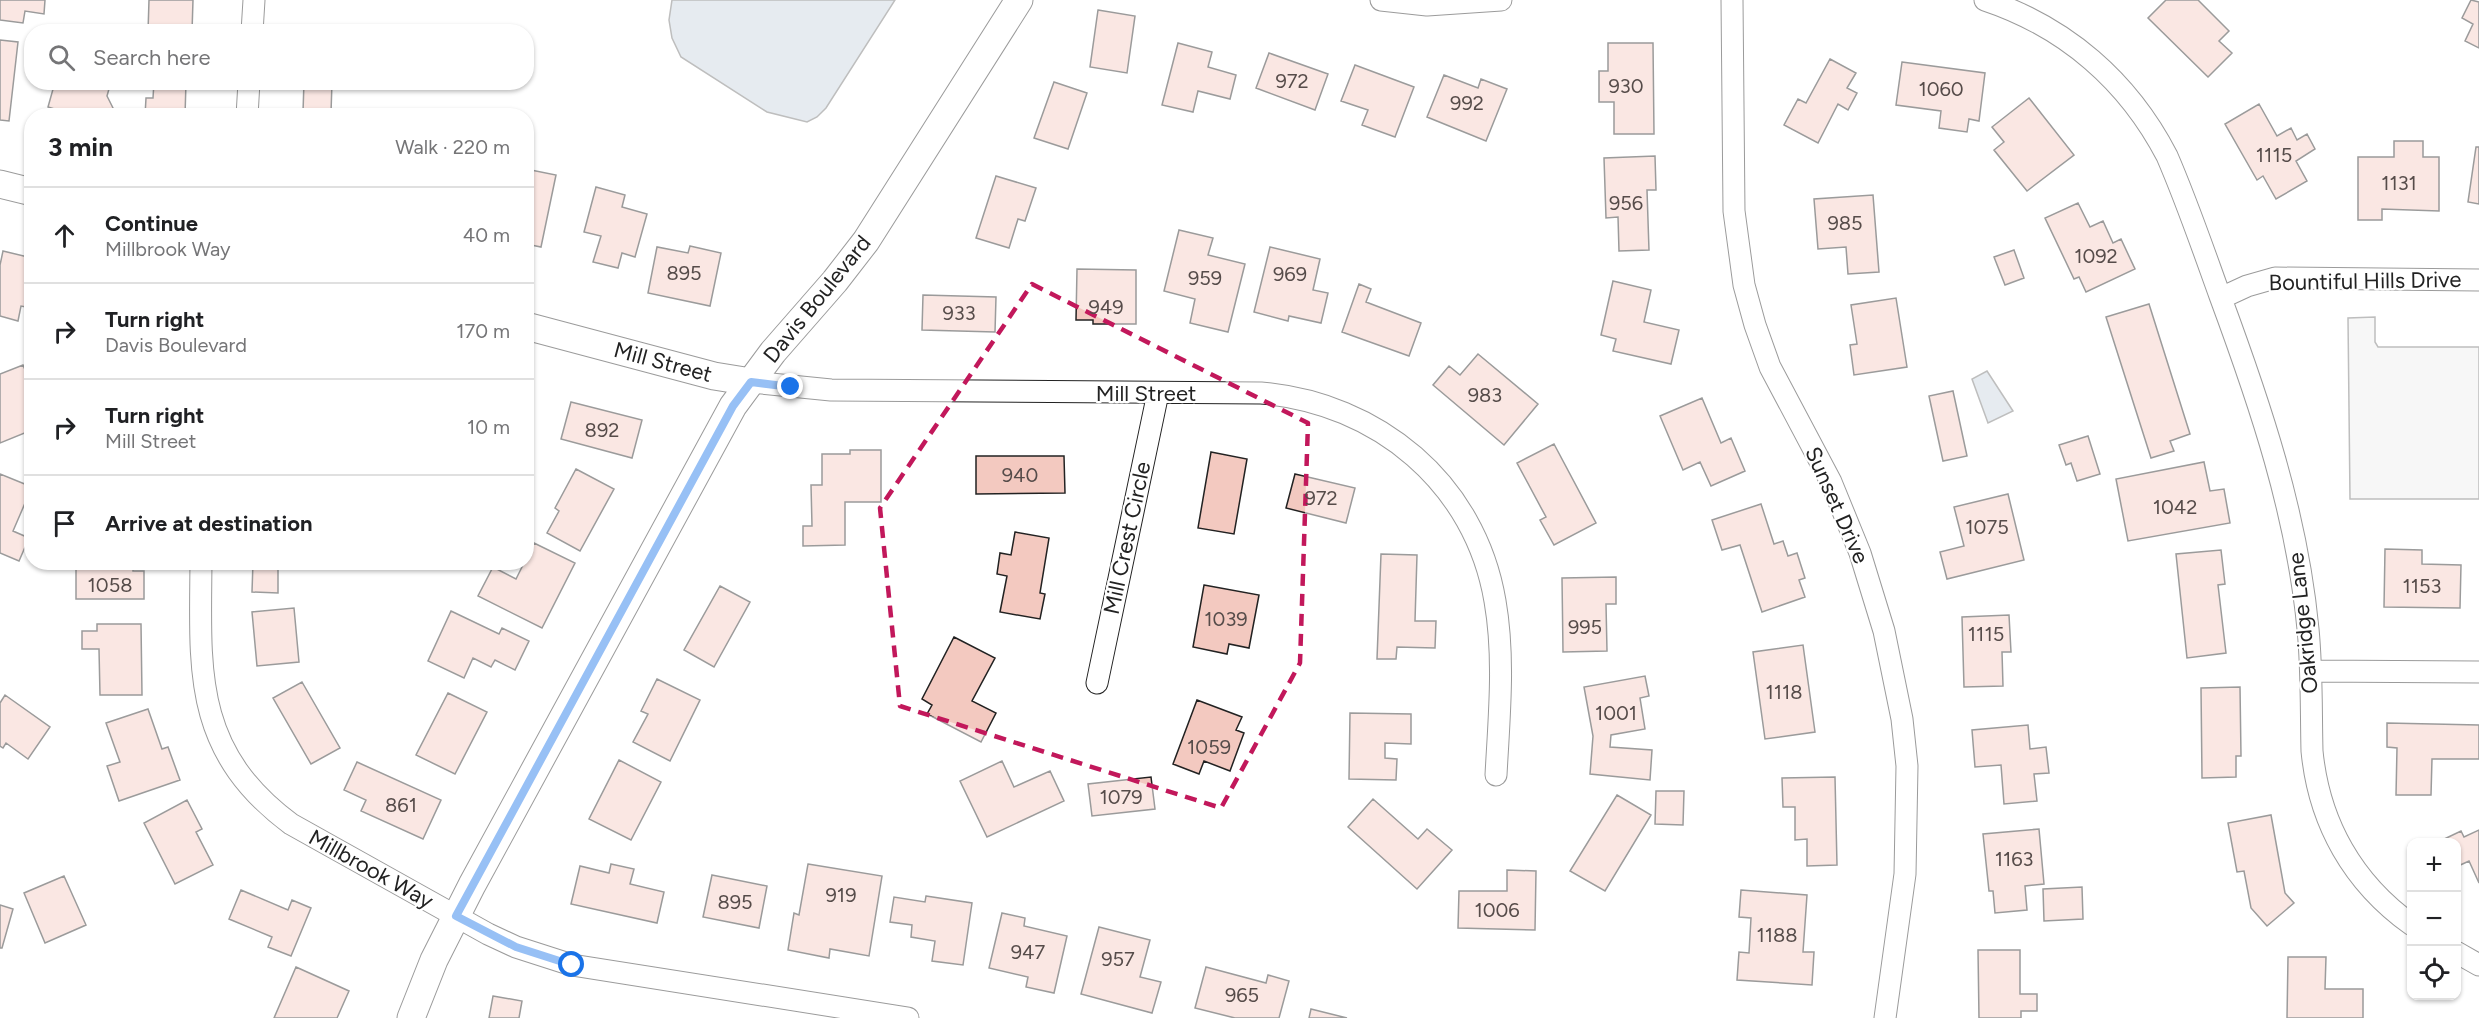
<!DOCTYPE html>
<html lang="en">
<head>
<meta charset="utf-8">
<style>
  :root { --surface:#fff; --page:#f6f6f6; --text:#202124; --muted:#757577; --line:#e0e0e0 }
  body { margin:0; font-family:Figtree,sans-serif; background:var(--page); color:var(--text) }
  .controls { position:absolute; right:18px; bottom:18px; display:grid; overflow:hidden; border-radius:12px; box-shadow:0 2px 4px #0004 }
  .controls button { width:54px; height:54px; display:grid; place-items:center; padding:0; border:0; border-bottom:2px solid var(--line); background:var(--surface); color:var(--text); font:30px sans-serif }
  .stop { position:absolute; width:18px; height:18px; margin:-14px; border:4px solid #1a73e8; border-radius:50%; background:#fff }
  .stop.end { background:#1a73e8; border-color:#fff; box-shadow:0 2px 6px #0008 }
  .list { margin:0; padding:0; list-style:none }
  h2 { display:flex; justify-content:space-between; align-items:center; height:78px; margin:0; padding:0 24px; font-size:26px }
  h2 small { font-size:20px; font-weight:400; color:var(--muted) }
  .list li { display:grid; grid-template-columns:39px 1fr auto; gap:18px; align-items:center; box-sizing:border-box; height:96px; padding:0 24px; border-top:2px solid var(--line) }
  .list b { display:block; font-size:22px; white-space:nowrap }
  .list p { margin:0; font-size:20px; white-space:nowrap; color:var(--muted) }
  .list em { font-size:20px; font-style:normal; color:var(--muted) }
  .icon { flex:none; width:33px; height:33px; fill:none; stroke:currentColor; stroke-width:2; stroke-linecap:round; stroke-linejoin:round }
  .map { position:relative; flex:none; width:2479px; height:1018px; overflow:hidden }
  .search { position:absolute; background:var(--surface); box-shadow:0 2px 4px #0004; left:24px; top:24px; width:510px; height:66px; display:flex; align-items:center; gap:15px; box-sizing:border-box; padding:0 21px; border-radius:24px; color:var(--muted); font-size:22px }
  .panel { position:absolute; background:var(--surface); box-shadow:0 2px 4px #0004; left:24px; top:108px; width:510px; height:462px; border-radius:24px }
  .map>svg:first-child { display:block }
</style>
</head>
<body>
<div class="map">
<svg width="2479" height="1018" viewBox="0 0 2479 1018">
  <rect width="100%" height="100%" fill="#fff"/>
  <!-- parking -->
  <path fill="#ededed" stroke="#6f6f6f" stroke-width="1.5" d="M2375,317V342L2378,347H2479V499H2350L2348,318Z"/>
  <!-- water -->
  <path fill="#c7d3dd" stroke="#6f6f6f" stroke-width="1.5" d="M672,0H895L826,108L817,117L807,122L767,112L681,57L672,38L669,20Z
    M1987,371L2013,411L1988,423L1972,379Z"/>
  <!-- building -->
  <path fill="#f3c9c0" stroke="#222" stroke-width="1.5" d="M0,0H45L44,14L25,11L23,23L0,20Z
    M149,0H193L192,32H148Z
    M2166,0H2198L2229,31L2219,41L2232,53L2208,77L2148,18Z
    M2471,0L2479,2V48L2465,41L2473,24L2462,18Z
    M1098,10L1135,16L1127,73L1090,67Z
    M0,40L18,42L9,121L0,120Z
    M1178,43L1212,52L1208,67L1236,75L1230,99L1198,91L1193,112L1162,105Z
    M1608,43H1653L1654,134H1614V102H1599V71H1608Z
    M1269,53L1328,74L1315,110L1256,88Z
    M1830,59L1856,73L1847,88L1857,93L1848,110L1838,104L1818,143L1784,125L1798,99L1806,103Z
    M1902,62L1985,73L1979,121L1969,119L1967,132L1939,128L1941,111L1896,105Z
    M1355,65L1414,87L1395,137L1362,125L1368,110L1341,101Z
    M1444,75L1478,88L1481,79L1507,89L1486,141L1427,117Z
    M55,82H111L107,96L117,116H77L48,107Z
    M154,82H186L185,116H145L146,98H153Z
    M304,82H332L331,113L303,112Z
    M1054,82L1087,93L1068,149L1034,138Z
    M2029,98L2074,155L2027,191L1994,150L2004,142L1992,127Z
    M2259,104L2277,136L2291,128L2297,140L2307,134L2315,149L2296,161L2307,181L2276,199L2263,176L2257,180L2225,124Z
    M2394,141H2423V157H2439V211L2382,209V220H2358V157H2394Z
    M2476,147H2479V204L2468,202Z
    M1655,156L1656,190H1647L1649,250L1619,251L1618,217L1606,218L1604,158Z
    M526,169L556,175L541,247L526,244Z
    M996,176L1036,188L1025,221L1018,219L1009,248L976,238Z
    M596,187L625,195L622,207L647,214L635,257L622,253L618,268L593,262L601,236L584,232Z
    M1873,195L1879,272L1848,274L1846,247L1818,249L1814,199Z
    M2078,203L2090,227L2103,221L2113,243L2121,239L2135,269L2086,292L2079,277L2074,279L2045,218Z
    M1179,230L1213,238L1208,255L1245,264L1228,332L1190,323L1195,299L1164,291Z
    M690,246L721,253L710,306L648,293L657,247L688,253Z
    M1270,247L1320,259L1313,290L1328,293L1321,323L1289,316L1288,321L1254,312Z
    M2014,250L2024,278L2005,285L1994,257Z
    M3,251L32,258L29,272L32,273V308L21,306L18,321L0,316V265Z
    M1077,269L1136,270V324H1093V320H1076Z
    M1613,281L1651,290L1644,322L1679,330L1671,364L1613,351L1616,339L1601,335Z
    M1359,284L1371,289L1366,302L1421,323L1409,356L1342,332Z
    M923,295L996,297L995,332L922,330Z
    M1896,298L1907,367L1854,375L1850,345L1857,344L1851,305Z
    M2149,304L2190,434L2170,441L2174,451L2151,458L2106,317Z
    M1478,354L1538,404L1504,445L1433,385L1449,366L1460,375Z
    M23,365L32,386V397L25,400L32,417V430L0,443V374Z
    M1953,391L1967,456L1943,461L1929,396Z
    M1702,398L1721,443L1731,438L1745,471L1711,486L1700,462L1683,470L1660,416Z
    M571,402L642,420L632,458L561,439Z
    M2088,436L2100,474L2077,481L2071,463L2066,465L2059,445Z
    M1554,444L1596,523L1554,545L1540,520L1546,517L1517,463Z
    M850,450H881V502H845V545L803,546V526H812L811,485H822V454H850Z
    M1211,452L1247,459L1234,534L1198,528Z
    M976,456H1064L1065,493L976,494Z
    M2204,462L2210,491L2224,489L2230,523L2128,541L2116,479Z
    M576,469L614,489L580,551L547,533L559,511L555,508Z
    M0,474L32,487L13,531L29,538L19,561L0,553Z
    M1295,474L1355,488L1346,523L1286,508Z
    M2008,494L2024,560L1947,579L1940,552L1964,546L1954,507Z
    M1761,504L1774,544L1783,541L1788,556L1797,553L1805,578L1799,580L1805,597L1762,612L1740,545L1722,550L1712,520Z
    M1015,532L1049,538L1040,593L1045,594L1040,619L1000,612L1007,576L997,574L1000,553L1011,555Z
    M534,543L575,563L542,628L478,596L493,567L516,579Z
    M2385,549L2422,550V564L2461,565L2460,608L2384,607Z
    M2221,550L2225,584L2218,585L2226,653L2187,658L2176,554Z
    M1381,554L1417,555L1415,621H1436L1435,648L1397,647L1396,659H1377Z
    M76,562H133V571H144V599H76Z
    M253,562H278V593L252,592Z
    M1616,577V604H1606L1607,651L1563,652L1562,578Z
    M1204,585L1259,595L1249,648L1229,644L1227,654L1193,647Z
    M720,586L750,602L714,667L684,650Z
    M294,608L299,662L257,666L252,612Z
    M451,611L499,634L502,628L529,641L515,670L495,660L491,667L473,658L464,678L428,661Z
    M2009,615L2011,652H2002L2003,686L1964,687L1962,617Z
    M97,624H141L142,695H100L99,649H82V631H97Z
    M954,637L995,658L972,701L996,713L981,742L927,714L932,705L922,699Z
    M1803,645L1815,732L1765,739L1753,652Z
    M1645,676L1649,696L1640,698L1645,729L1611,735L1610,747L1652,750L1650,780L1590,774L1593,736L1584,687Z
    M657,679L700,700L670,761L633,742L648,714L641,711Z
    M302,682L340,748L311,764L273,698Z
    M2240,687L2241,756H2236V777L2202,778L2201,688Z
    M448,693L487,712L455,774L416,755Z
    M5,695L50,727L28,759L6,743L3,748L0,746V703Z
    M1197,700L1242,717L1236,730L1244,733L1230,771L1204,761L1199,774L1173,764Z
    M148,709L162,749L168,747L180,780L119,801L107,766L120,762L106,723Z
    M1350,713L1411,714V744L1385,743V758L1397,759L1396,780L1349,779Z
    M2387,723L2479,725V759H2432L2431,795H2396L2397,748L2387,747Z
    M2028,725L2030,749L2046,747L2049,773L2034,774L2037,801L2004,804L2001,765L1975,767L1972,730Z
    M619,760L661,782L631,840L589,819Z
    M1002,761L1014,787L1050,771L1064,801L987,837L960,781Z
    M357,762L441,800L423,839L361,811L366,800L344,790Z
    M1151,777L1155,809L1092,816L1088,784Z
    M1835,777L1837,865L1807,866V839L1795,840V807H1783L1782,778Z
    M1656,791H1684L1683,825L1655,824Z
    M1617,795L1651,815L1605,891L1570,871Z
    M1373,799L1418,839L1427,829L1452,850L1417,889L1348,827Z
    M187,800L202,829L196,832L213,865L175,884L144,823Z
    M2271,815L2285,893L2294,903L2267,926L2251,908L2244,871L2237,872L2228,823Z
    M2039,829L2044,884L2025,886L2027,910L1995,913L1993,891H1989L1983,834Z
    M2479,830V883L2469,861L2456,867V842H2438L2461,831L2464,837Z
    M611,864L634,869L630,884L664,892L657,923L571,904L580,866L609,873Z
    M808,864L882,876L869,956L830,949L829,958L788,950L794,913L799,915Z
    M1507,870L1536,871L1535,930L1458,928L1459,891H1507Z
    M712,875L767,886L759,928L703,917Z
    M64,876L86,925L45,943L24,893Z
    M2082,887L2083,919L2044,921L2043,889Z
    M241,890L288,910L292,900L311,908L291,956L268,947L272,937L229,919Z
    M1741,890L1807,895L1803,952H1814L1812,985L1737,980L1739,952L1749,953L1751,918L1739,917Z
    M926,896L972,903L963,965L932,961L935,941L911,937L912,925L890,922L894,897L925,902Z
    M0,905L13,909L2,948H0Z
    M1002,913L1025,918L1024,926L1067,936L1054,993L1026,987L1028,977L989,968Z
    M1099,927L1150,940L1140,977L1161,982L1152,1013L1081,994Z
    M1978,950H2020V994H2037V1011H2021V1018H1979Z
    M2288,957H2326L2325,989H2363V1018H2287Z
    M296,967L349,991L337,1018H274Z
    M1206,967L1266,983L1268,975L1289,981L1279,1018H1235L1195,1008Z
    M493,996L522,1001L519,1018H489Z
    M1311,1009L1347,1018H1309Z"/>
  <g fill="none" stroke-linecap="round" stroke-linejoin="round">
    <!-- minor casing -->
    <g stroke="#222" stroke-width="23">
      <path id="minor" d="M1381,0L1427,5L1501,0
        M1732,0L1734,211L1744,285L1755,325L1770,367L1831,482L1860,553L1884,631L1902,719L1907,766L1905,874L1885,1018
        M1985,0C2066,27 2128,81 2167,156C2187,202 2203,249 2220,296C2260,404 2297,513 2308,629C2312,669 2311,710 2312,751C2319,823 2353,883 2412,925
        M252,32L254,0
        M247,116L249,82
        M2221,298L2247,286L2275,278L2479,280
        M751,382L831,390L1261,393C1378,403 1475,483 1495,601C1505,658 1499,718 1496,775
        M201,562C200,672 193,751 291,824L488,934L516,947L572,965L908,1018
        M2311,671L2479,672
        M1097,683L1158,393
        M2456,952L2479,965"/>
    </g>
    <!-- tertiary casing -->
    <g stroke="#222" stroke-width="29">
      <path id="tertiary" d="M0,184L32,192
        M526,326L714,376L751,382
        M411,1018L434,960L472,885L733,406L773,352L835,281L866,241L1019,0"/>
    </g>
    <!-- minor -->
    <use href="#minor" stroke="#fff" stroke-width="21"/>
    <!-- tertiary -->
    <use href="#tertiary" stroke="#fff" stroke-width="27"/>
  </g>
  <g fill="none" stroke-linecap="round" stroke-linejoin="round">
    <!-- route -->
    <path stroke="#1a73e8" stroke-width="8" d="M572,965L516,947L456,916L733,406L751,382L791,387"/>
  </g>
  <!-- marked area -->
  <path d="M0 0H2479V1018H0ZM1032,284L1308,423L1300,663L1221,808L900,706L880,508Z" fill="#fff" fill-opacity=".55" fill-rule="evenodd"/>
  <path fill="none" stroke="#c2185b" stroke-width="4.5" stroke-dasharray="12 8" stroke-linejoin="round" d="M1032,284L1308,423L1300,663L1221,808L900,706L880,508Z"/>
  <g text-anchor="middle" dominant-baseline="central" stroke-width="4.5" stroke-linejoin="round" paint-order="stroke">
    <!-- number labels -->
    <g font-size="20" fill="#564c4a">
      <text x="1292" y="81">972</text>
      <text x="1626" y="86">930</text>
      <text x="1941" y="89">1060</text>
      <text x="1467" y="103">992</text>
      <text x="2274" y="155">1115</text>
      <text x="2399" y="183">1131</text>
      <text x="1626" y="203">956</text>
      <text x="1845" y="223">985</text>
      <text x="2096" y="256">1092</text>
      <text x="684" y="273">895</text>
      <text x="1290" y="274">969</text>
      <text x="1205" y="278">959</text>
      <text x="1106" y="307">949</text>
      <text x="959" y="313">933</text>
      <text x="1485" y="395">983</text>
      <text x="602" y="430">892</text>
      <text x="1020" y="475">940</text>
      <text x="1321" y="498">972</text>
      <text x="2175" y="507">1042</text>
      <text x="1987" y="527">1075</text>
      <text x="110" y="585">1058</text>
      <text x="2422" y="586">1153</text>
      <text x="1226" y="619">1039</text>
      <text x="1585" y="627">995</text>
      <text x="1986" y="634">1115</text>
      <text x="1784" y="692">1118</text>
      <text x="1616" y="713">1001</text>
      <text x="1209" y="747">1059</text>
      <text x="1121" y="797">1079</text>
      <text x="401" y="805">861</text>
      <text x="2014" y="859">1163</text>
      <text x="841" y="895">919</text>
      <text x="735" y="902">895</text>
      <text x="1497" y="910">1006</text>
      <text x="1777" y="935">1188</text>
      <text x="1028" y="952">947</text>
      <text x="1118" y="959">957</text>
      <text x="1242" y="995">965</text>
    </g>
    <!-- street labels -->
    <g font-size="22" fill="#222" stroke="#fff">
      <text transform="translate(2365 281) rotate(-1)">Bountiful Hills Drive</text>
      <text transform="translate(817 299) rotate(-51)">Davis Boulevard</text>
      <text transform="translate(663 362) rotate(15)">Mill Street</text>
      <text x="1146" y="393">Mill Street</text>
      <text transform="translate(1837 505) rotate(66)">Sunset Drive</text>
      <text transform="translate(1127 538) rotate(-78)">Mill Crest Circle</text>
      <text transform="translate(2303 623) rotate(-96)">Oakridge Lane</text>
      <text transform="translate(371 869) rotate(29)">Millbrook Way</text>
    </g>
  </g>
</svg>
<div class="controls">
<button>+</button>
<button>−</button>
<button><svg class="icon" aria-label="locate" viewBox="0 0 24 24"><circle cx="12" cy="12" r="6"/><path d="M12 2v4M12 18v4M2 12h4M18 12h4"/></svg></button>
</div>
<div class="stop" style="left:572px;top:965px"></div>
<div class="stop end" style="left:791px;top:387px"></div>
<div class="search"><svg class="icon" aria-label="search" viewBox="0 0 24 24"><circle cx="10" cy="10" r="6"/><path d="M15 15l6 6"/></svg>Search here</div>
<section class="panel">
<h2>3 min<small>Walk · 220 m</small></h2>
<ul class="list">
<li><svg class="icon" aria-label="ahead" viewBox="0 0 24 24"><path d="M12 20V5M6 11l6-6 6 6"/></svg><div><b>Continue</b><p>Millbrook Way</p></div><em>40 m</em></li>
<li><svg class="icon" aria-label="right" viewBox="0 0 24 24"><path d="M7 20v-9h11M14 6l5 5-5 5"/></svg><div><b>Turn right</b><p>Davis Boulevard</p></div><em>170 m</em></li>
<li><svg class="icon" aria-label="right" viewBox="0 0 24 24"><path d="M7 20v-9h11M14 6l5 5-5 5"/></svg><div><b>Turn right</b><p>Mill Street</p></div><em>10 m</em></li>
<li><svg class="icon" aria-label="arrive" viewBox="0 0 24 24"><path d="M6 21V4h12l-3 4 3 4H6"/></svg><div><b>Arrive at destination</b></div></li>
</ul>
</section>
</div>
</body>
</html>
